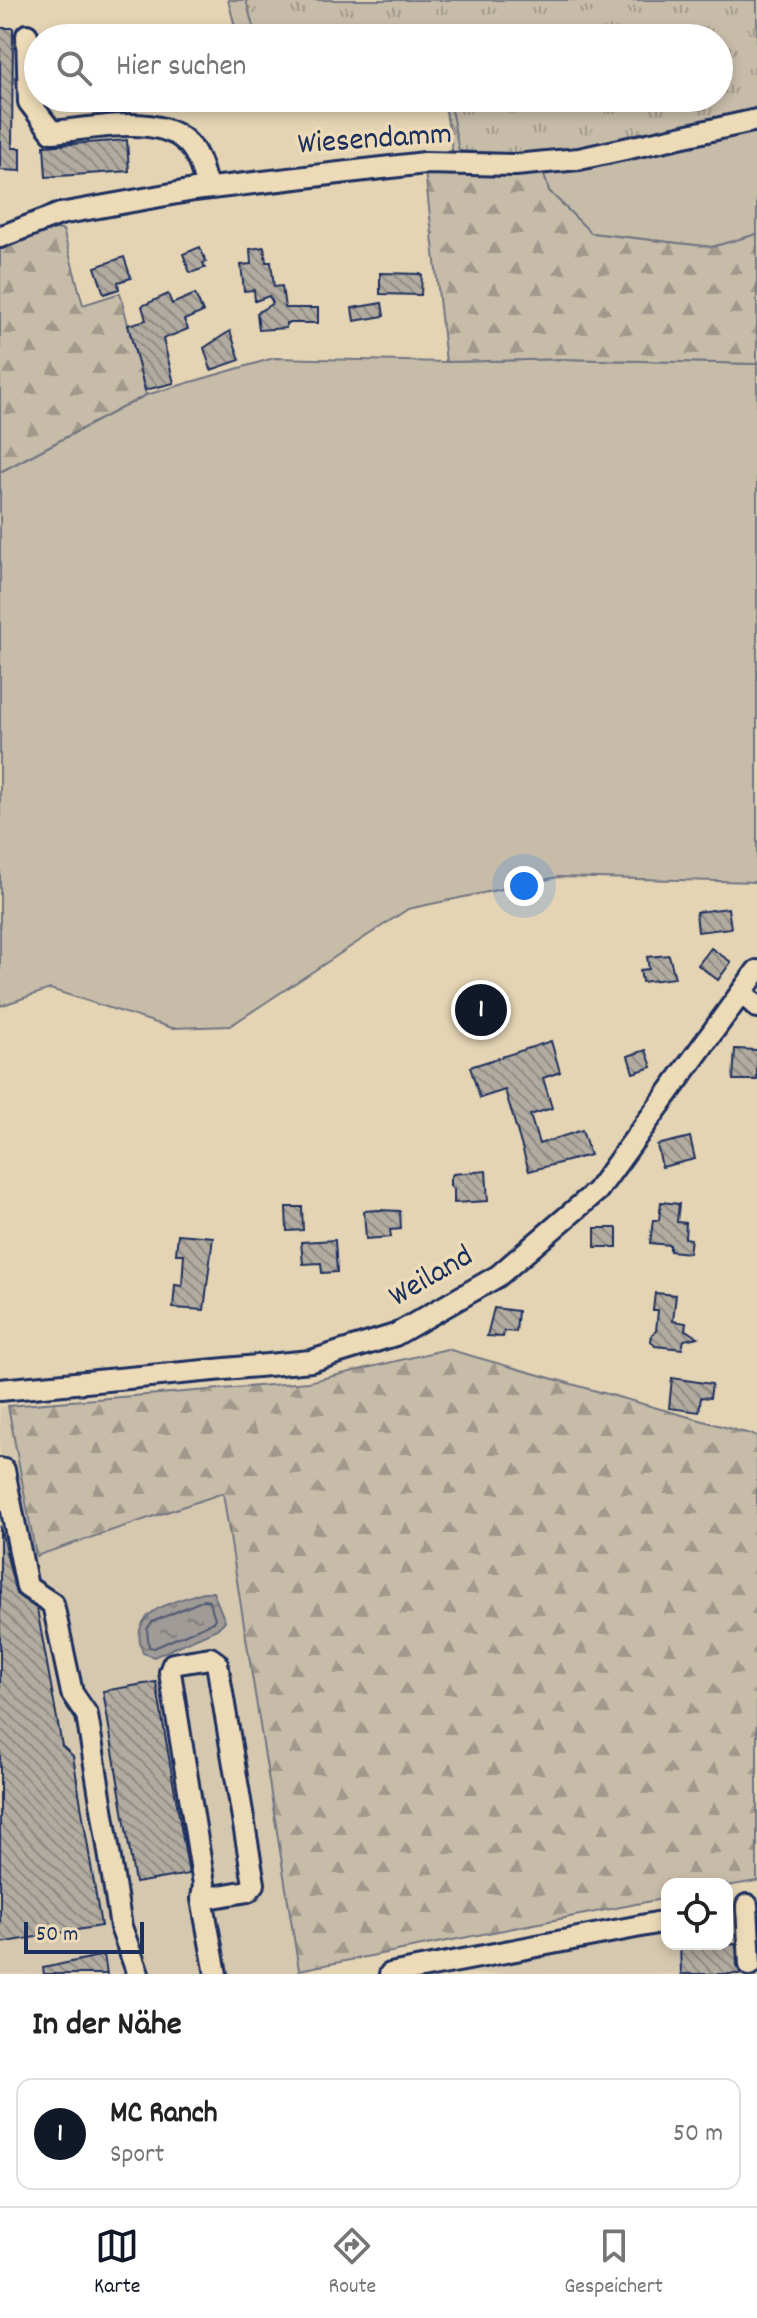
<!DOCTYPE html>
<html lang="de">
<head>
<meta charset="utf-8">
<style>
  :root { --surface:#fff; --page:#f6f6f6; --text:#222; --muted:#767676; --line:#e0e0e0; --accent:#111827 }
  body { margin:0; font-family:Dekko,sans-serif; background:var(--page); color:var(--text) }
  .controls { position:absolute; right:24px; bottom:24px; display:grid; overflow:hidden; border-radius:16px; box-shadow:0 4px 12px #0003 }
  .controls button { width:72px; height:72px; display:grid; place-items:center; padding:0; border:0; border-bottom:2px solid var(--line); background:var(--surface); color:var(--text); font:40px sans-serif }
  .scale { position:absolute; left:24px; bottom:20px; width:120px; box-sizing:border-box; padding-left:8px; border:4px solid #1b2f5e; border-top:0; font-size:22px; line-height:28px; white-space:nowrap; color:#1b2f5e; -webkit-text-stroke:6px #eddbb8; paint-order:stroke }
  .you { position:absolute; left:524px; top:886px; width:28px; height:28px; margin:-20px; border:6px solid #fff; border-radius:50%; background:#1a73e8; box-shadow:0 0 0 12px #1a73e833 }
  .badge { display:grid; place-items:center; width:52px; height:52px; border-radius:50%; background:var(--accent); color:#fff; font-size:26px; font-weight:700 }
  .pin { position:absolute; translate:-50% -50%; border:4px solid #fff; box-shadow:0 2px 8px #0006 }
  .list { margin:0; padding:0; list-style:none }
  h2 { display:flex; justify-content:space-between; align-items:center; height:104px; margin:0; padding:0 32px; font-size:34px }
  h2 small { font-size:26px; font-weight:400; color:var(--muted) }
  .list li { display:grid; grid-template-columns:52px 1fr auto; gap:24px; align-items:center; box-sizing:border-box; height:112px; margin:0 16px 16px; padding:0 16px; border:2px solid var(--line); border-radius:16px }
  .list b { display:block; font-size:30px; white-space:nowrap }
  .list p { margin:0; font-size:26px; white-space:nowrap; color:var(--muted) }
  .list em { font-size:26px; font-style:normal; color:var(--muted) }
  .icon { flex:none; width:44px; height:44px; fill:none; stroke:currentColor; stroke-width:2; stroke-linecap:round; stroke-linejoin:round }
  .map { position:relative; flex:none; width:757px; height:1974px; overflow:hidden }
  .search { position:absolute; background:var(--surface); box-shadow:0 4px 12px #0003; left:24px; right:24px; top:24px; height:88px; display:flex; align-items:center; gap:20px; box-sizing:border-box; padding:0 28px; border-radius:44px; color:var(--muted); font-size:30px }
  .sheet { height:232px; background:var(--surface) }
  nav { display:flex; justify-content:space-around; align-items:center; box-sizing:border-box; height:112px; border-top:2px solid var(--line); background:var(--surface); font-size:22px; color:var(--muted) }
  nav a { display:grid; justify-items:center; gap:4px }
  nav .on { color:var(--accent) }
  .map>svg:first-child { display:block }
</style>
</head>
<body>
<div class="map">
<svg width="757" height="1974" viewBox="0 0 757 1974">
  <defs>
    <pattern id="forest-firs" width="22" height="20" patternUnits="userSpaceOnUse" patternTransform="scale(2)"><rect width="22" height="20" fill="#c7bca8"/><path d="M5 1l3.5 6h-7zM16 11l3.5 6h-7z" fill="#a1998c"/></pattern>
    <pattern id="park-tufts" width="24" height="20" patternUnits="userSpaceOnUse" patternTransform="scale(2)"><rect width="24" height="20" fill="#c7bca8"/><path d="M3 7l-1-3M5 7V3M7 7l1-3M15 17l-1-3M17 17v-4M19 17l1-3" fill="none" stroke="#a1998c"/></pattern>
    <pattern id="water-ripples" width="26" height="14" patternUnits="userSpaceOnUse" patternTransform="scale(2)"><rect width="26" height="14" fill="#a09b96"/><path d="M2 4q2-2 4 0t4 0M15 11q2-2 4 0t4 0" fill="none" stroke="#827f7e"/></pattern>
    <pattern id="building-back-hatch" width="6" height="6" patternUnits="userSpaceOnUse" patternTransform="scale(2)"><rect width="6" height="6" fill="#b2ab9f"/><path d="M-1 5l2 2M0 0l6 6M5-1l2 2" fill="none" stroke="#908c85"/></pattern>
  </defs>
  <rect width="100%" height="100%" fill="#e5d4b4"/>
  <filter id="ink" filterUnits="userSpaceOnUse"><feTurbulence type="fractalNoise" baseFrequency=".0125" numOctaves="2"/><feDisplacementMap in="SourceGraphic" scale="16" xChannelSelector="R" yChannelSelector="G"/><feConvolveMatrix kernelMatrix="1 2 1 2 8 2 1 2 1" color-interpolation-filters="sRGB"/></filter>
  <g filter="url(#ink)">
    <!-- built -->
    <path fill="#d6c8ae" d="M208,1390L300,1974H0V1407Z
      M757,1915V1974H448L667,1932V1944H727V1921Z"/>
    <!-- grass -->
    <path fill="#c7bca8" stroke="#717683" stroke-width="2" d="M228,0H757V234L712,247L591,233L549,191L543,172L719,98V38H238Z
      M274,358L446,362L563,359L757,364V882L558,877L408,909L230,1026L172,1028L50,989L0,1006V472L146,395Z"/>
    <!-- forest -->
    <path fill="url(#forest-firs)" stroke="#717683" stroke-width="2" d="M444,98H546L543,172L549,191L591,233L712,247L757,234V364L563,359L446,362L425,171L453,156Z
      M0,223L63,230L83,305L120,293L146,395L0,472Z
      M447,1349L757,1436V1881L727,1886V1884H667V1898L299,1970L223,1493L36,1556L8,1406L308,1382Z"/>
    <!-- park -->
    <path fill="url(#park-tufts)" stroke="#717683" stroke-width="2" d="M246,0H757V111L551,156L459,151L449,98H719V38H256Z"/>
    <!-- water -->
    <path fill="url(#water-ripples)" stroke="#6b7080" stroke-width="2" d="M203,1592H213L225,1621L217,1629L154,1657L143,1653C126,1610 172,1603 203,1592Z"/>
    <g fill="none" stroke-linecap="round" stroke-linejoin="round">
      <!-- shore -->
      <path stroke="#505a74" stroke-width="2" d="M204,1600L209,1601L215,1618L213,1622L154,1648L149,1647L147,1629L152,1622Z"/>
    </g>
    <!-- building -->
    <path fill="url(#building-back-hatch)" stroke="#1b2f5e" stroke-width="2" d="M0,28H13L12,148H21V171L0,170Z
      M127,140L129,171L46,177L44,146Z
      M200,247L206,262L203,263L205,268L190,273L183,254Z
      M264,247L266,262H271L274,287L282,286L285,308H318V323H286V328L259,330L257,313L273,303L269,296L255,301L254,290L244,291L241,265L251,264L250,249Z
      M124,257L131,278L118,282L119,289L104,294L95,267Z
      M380,273L422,274L421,295L380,294Z
      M168,294L172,304L195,294L203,312L184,320L188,329L163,339L174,383L145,390L128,325L146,320L142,306Z
      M382,303L384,316L354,321L352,308Z
      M230,331L240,360L211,370L204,348Z
      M728,908L731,928L698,932L696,912Z
      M711,948L731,962L718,980L698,965Z
      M669,955L675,978L642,982L640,970L649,969L647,957Z
      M551,1041L560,1072L543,1078L552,1108L530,1115L539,1144L582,1130L590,1155L529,1171L505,1090L480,1098L470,1067Z
      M735,1049L757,1050V1080H733Z
      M646,1050L652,1067L633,1073L628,1056Z
      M690,1137L695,1159L662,1167L657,1145Z
      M486,1171L488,1201L454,1203V1189L450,1186V1179L453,1174Z
      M661,1202L679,1204L677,1222L686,1223L685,1238L691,1239L689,1253L670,1251V1245L650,1243L653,1220H659Z
      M286,1207H302L303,1230L287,1231Z
      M378,1210L400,1211L401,1229L390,1230L391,1237L366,1239L364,1211Z
      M595,1228H617V1247H595Z
      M178,1234L213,1237L204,1310L173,1308L175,1285L182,1286L184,1254H176Z
      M335,1240L337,1272L322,1273L321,1263L303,1264L301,1242Z
      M655,1293L676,1295L673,1321L686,1323L685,1330L698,1337L684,1340L682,1349L655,1346L651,1341L652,1334L656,1331L658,1310H653Z
      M494,1308L518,1311L516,1332L504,1331L503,1337L487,1336Z
      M672,1378L712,1384L710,1398L701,1397L699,1412L669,1408Z
      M0,1526L16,1594L37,1609L62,1746L73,1756L101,1926L0,1943Z
      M156,1682L189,1874L135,1883L103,1691Z
      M736,1944L737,1966L741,1974H681L680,1945Z
      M104,1955L107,1974H44L43,1968Z"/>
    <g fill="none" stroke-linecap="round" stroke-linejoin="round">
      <!-- minor casing -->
      <g stroke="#1b2f5e" stroke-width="26">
        <path id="minor" d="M27,35L29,102L52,132C92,129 164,111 191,147C200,158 203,174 207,188
          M0,237L60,214L194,190L425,163L515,165L579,159L757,120
          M743,993L757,1007
          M0,1390L311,1361L395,1335L498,1276L597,1191L757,971
          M0,1469L4,1470L27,1587L53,1604L72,1693L87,1715L121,1927L138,1974
          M202,1899L248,1891L254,1884L217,1663L210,1658L173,1664L170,1672L204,1884L202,1899L216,1974
          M747,1905L750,1965
          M390,1974L667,1921"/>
      </g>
      <!-- minor -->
      <use href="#minor" stroke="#eddbb8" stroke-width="20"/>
    </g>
  </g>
  <g text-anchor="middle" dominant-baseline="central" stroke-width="7" stroke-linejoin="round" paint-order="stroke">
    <!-- street labels -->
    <g font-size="32" fill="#1b2f5e" stroke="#eddbb8">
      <text transform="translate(375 141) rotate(-4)">Wiesendamm</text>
      <text transform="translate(432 1278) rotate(-30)">Weiland</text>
    </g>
  </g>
</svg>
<div class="controls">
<button><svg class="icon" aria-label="locate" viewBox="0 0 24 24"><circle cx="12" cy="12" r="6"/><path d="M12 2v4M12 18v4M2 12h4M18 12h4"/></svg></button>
</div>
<div class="scale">50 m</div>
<div class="you"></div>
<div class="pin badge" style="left:481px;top:1010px">1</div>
<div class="search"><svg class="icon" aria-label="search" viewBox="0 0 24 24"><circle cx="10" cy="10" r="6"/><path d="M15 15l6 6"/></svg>Hier suchen</div>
</div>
<section class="sheet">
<h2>In der Nähe<small></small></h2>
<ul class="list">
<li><span class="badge">1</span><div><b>MC Ranch</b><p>Sport</p></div><em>50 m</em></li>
</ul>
</section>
<nav>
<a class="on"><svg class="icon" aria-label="map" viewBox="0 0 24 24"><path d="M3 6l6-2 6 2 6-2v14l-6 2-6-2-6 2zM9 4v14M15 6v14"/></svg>Karte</a>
<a><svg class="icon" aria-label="directions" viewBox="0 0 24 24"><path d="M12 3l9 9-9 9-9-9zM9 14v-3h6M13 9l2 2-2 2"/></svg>Route</a>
<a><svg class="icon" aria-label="saved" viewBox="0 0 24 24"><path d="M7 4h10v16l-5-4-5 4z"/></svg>Gespeichert</a>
</nav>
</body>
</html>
